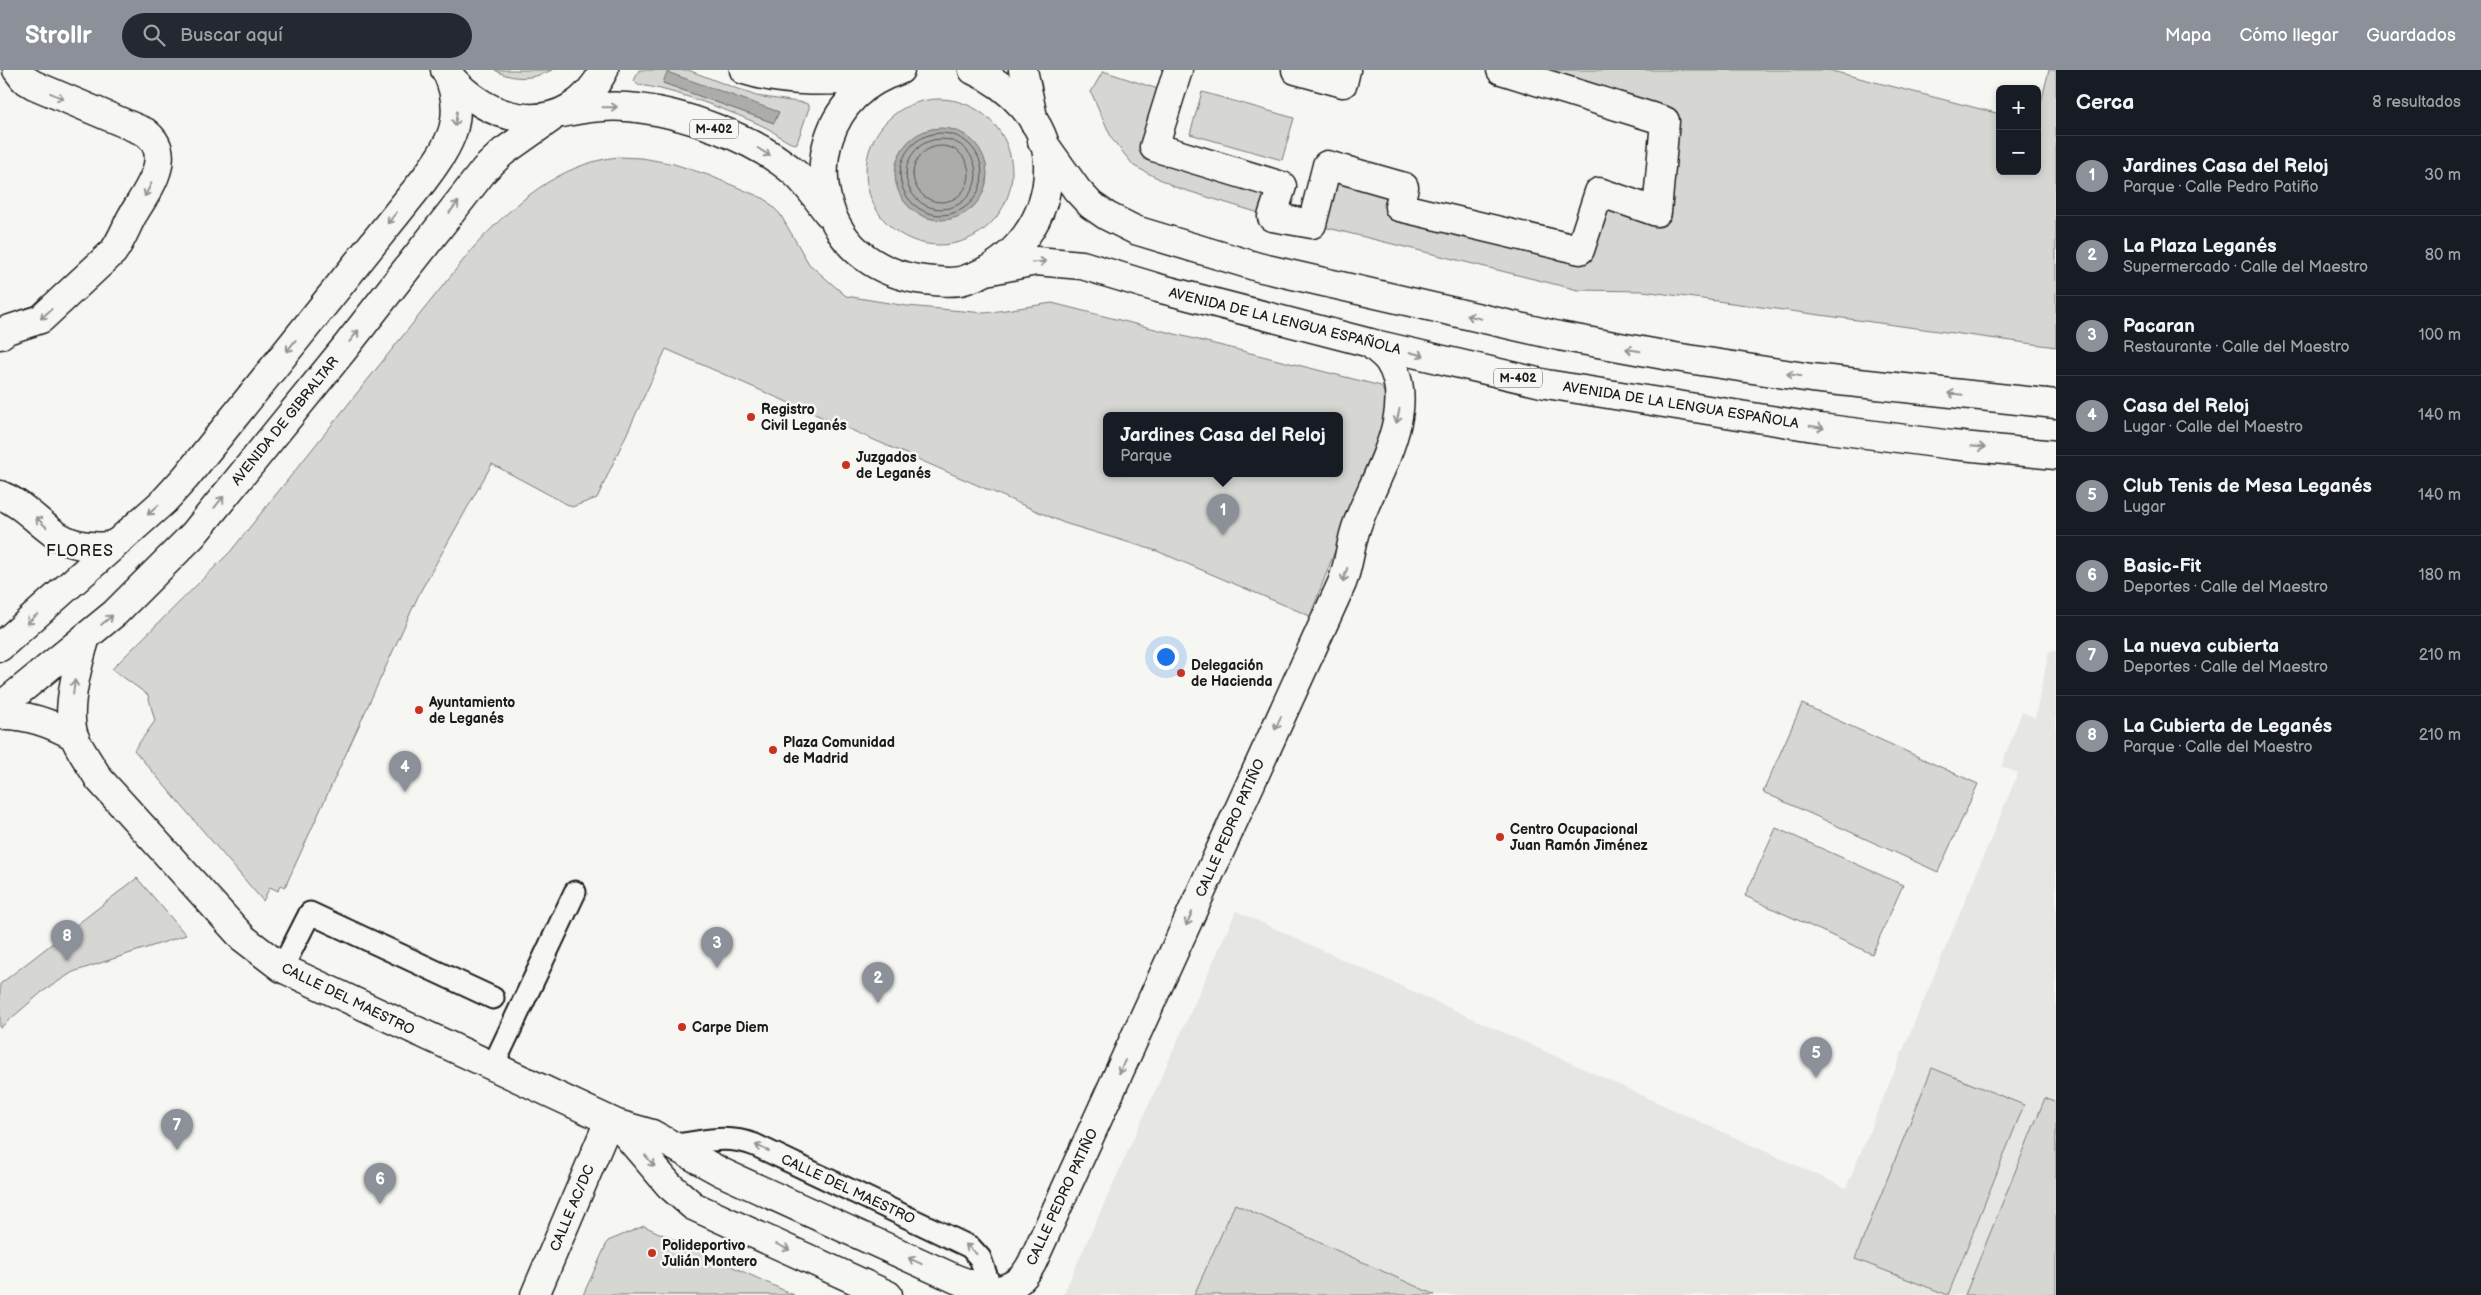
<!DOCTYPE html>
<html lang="es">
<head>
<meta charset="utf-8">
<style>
  :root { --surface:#171b24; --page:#242831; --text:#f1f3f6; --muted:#9ea1a6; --line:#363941; --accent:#8c9099 }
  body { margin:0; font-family:"Balsamiq Sans",sans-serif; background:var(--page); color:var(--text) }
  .controls { position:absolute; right:15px; top:15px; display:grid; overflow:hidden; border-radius:8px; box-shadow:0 2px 8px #0003 }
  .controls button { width:45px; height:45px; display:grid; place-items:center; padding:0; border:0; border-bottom:1px solid var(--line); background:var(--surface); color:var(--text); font:25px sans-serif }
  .you { position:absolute; left:1165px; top:586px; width:18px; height:18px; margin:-12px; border:4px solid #fff; border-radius:50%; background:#1a73e8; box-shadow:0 0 0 8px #1a73e833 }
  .badge { display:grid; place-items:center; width:32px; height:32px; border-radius:50%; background:var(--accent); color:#fff; font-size:16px; font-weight:700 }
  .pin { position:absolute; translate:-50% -41px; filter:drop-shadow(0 1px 2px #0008) }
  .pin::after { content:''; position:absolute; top:26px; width:18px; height:15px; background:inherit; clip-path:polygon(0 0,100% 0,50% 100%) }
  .popup { position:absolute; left:1103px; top:342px; width:240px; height:65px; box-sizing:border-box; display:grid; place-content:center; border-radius:8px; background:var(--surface); filter:drop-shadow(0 1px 4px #0005); font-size:16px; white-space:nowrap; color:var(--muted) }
  .popup b { font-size:19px; color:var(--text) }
  .popup::after { content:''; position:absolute; left:50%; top:100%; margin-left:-10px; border:10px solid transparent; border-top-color:var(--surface) }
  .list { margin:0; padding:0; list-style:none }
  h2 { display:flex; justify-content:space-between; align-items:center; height:65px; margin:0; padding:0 20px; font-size:21px }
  h2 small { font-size:16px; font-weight:400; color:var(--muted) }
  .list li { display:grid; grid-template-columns:32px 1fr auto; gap:15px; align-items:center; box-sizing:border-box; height:80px; padding:0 20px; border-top:1px solid var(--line) }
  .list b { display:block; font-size:19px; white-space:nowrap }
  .list p { margin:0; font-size:16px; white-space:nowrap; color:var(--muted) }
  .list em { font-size:16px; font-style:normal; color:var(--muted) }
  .icon { flex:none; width:28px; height:28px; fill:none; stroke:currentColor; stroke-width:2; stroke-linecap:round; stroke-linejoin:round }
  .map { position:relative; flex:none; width:2056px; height:1225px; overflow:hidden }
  header { display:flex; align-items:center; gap:30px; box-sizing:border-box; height:70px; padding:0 25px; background:var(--accent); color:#fff }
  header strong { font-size:24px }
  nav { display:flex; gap:28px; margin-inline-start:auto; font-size:18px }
  .search { width:350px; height:45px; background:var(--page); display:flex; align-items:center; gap:12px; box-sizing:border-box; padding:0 18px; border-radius:28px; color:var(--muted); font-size:19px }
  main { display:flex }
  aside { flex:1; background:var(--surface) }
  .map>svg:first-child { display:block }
</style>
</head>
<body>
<header>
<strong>Strollr</strong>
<div class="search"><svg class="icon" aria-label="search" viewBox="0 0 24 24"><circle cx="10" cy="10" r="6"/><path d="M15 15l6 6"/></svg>Buscar aquí</div>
<nav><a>Mapa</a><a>Cómo llegar</a><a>Guardados</a></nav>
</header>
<main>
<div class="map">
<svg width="2056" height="1225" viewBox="0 0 2056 1225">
  <rect width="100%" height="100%" fill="#f6f6f2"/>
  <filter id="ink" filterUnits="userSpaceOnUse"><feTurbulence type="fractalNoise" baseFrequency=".02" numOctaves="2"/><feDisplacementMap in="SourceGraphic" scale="10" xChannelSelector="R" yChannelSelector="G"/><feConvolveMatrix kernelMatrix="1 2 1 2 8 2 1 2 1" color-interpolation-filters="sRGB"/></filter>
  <g filter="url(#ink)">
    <!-- built -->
    <path fill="#e6e6e2" d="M2049,581H2056V1225H1063L1236,841L1846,1118L2018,703L2001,696L2022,642L2035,648Z"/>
    <!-- green -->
    <path fill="#d6d6d2" stroke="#797977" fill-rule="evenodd" d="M495,0H552C534,9 513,11 495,0Z
      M639,0H688L756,26L805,33L809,35V38L797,73L794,74C784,71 776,63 767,58C736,43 671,18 638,15L634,11ZM663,13L778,42L774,53Z
      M1556,0H1828L2000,44V101H2037V48L2049,0H2056V277L1643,221L1578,220L1312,154L1327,95L1404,117L1399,137L1579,180L1599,122L1657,142L1665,51L1555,18Z
      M1103,1L1170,23L1154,77L1282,116L1272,147L1175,117L1134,96L1112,69L1091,22Z
      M1202,22L1294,48L1282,90L1190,64Z
      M866 102a73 73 0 1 1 146 0a73 73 0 1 1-146 0Z
      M618,87L642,88L674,94L708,105L765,129L780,144L809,194L846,226L907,236L985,243L1052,233L1381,316L1387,329L1382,358L1310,546L1157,481L1064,453L666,279L597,428L572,437L492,394L420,522L285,817L280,815L278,821L270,817L263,831L134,680L155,651L148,625L112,599L230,482L473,178C511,136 559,93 618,87ZM1107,346H1339V404H1107Z
      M1802,634L1978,714L1938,802L1763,722Z
      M1776,758L1903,815L1872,884L1745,826Z
      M137,808L186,865L73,902L42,922L0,958V914Z
      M1932,998L2024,1035L1948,1225L1855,1189Z
      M2045,1028L2056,1033V1225H1965Z
      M1235,1134L1435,1225H1194Z
      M644,1156L794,1225H583L608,1171Z"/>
    <!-- water -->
    <path fill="#acaca9" stroke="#727271" d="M667,2L779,42L774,53L663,13Z
      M895 104a46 46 0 1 1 92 0a46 46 0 1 1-92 0Z"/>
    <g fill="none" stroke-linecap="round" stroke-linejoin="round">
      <!-- shore -->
      <path stroke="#565654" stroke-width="1" d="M900 104a41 41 0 1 1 82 0a41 41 0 1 1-82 0Z
        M906 104a35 35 0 1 1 70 0a35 35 0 1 1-70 0Z
        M913 104a28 28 0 1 1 56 0a28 28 0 1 1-56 0Z"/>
      <!-- service casing -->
      <g stroke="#1c1c1c" stroke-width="25">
        <path id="service" d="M282,898L310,843L493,928
          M493,996L575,822
          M673,1075C704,1072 724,1064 755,1075L970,1177L980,1188L992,1222"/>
      </g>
      <!-- pedestrian casing -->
      <g stroke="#1c1c1c" stroke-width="31">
        <path id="pedestrian" d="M1178,0L1154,77L1282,116L1272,147L1312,154L1327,95L1404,117L1399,137L1580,180L1599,122L1657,142L1665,51L1501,0
          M1296,0L1343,13L1346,0"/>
      </g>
      <!-- minor casing -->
      <g stroke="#1c1c1c" stroke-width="31">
        <path id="minor" d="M0,265L7,260L41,249L113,182C121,171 125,160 131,148C145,123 177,86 145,62L34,15L24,9L17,0
          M0,425C36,439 48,473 89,476C99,477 108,477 116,473
          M86,567C78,593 65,640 74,666C80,681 91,695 99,709L243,868L282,898L617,1054L652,1064L721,1102L956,1209L992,1222L996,1225
          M0,645C27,644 51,653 74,666
          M617,1054L669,1115L693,1136L888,1225
          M992,1222C1013,1217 1022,1212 1032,1193L1342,513C1349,495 1350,476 1356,458C1372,410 1421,340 1389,291C1385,285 1376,279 1370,273
          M535,1225L609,1051"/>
      </g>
      <!-- primary casing -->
      <g stroke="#1c1c1c" stroke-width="31">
        <path id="primary" d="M1023,0L1034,52
          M0,577L164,431L186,407L423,111C451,73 467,49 447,2
          M0,637L115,543L193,465L344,279L485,99L503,82L551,48"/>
      </g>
      <!-- trunk casing -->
      <g stroke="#1c1c1c" stroke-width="31">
        <path id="trunk" d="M445,0C487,57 568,71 604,0
          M744,0C788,14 833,12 878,6
          M900,0C866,11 840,34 829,68C821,93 822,117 831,142C847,186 889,208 934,211C944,212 955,213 964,210C1015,194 1050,147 1048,93C1046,51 1009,16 973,0
          M562,43C584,38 605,35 627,37C680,41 756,68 796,104C808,115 818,130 828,143
          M1042,71L1077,120L1091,135L1107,146L1135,160L1258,197L1559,266L1675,287L1811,308L2056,334
          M991,200L1036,191L1082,195L1158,218L1370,273L1546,314L1820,358L1952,375L2056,385"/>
      </g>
      <!-- service -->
      <use href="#service" stroke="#f6f6f2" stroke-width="21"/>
      <!-- pedestrian -->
      <use href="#pedestrian" stroke="#f6f6f2" stroke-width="28"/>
      <!-- minor -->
      <use href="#minor" stroke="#f6f6f2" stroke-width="28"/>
      <!-- primary -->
      <use href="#primary" stroke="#f6f6f2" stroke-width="28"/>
      <!-- trunk -->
      <use href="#trunk" stroke="#f6f6f2" stroke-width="28"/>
    </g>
    <!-- one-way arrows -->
    <defs><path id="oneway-shaft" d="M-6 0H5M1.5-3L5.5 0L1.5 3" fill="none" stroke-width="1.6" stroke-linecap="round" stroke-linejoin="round" transform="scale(1.25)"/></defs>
    <g stroke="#949492">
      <use href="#oneway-shaft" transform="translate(57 26) rotate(24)"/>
      <use href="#oneway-shaft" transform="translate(610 37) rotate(-1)"/>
      <use href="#oneway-shaft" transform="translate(456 49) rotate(97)"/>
      <use href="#oneway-shaft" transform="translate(764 82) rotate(32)"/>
      <use href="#oneway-shaft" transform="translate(148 120) rotate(117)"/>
      <use href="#oneway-shaft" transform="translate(454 137) rotate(-51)"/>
      <use href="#oneway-shaft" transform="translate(392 148) rotate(129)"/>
      <use href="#oneway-shaft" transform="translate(1039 192) rotate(-3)"/>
      <use href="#oneway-shaft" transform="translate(46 244) rotate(138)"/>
      <use href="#oneway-shaft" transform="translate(1474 247) rotate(-167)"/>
      <use href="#oneway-shaft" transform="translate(354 266) rotate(-52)"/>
      <use href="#oneway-shaft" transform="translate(291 276) rotate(128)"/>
      <use href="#oneway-shaft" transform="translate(1633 280) rotate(-170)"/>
      <use href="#oneway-shaft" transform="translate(1417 284) rotate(13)"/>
      <use href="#oneway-shaft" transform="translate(1794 305) rotate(-171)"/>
      <use href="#oneway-shaft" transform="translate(1955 324) rotate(-174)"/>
      <use href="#oneway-shaft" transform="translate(1398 346) rotate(102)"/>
      <use href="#oneway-shaft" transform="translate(1817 357) rotate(9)"/>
      <use href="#oneway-shaft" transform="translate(1978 377) rotate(5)"/>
      <use href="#oneway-shaft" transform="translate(219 432) rotate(-51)"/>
      <use href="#oneway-shaft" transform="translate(153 440) rotate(138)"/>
      <use href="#oneway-shaft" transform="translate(41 452) rotate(-136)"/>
      <use href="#oneway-shaft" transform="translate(1345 505) rotate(108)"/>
      <use href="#oneway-shaft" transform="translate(32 549) rotate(139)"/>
      <use href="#oneway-shaft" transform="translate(107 550) rotate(-40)"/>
      <use href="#oneway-shaft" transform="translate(74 617) rotate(-83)"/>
      <use href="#oneway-shaft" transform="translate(1278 653) rotate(114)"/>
      <use href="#oneway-shaft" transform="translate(1189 849) rotate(114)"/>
      <use href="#oneway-shaft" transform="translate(1122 997) rotate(114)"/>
      <use href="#oneway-shaft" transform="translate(762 1078) rotate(-155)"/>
      <use href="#oneway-shaft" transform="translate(650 1091) rotate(50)"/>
      <use href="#oneway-shaft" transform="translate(783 1177) rotate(24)"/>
      <use href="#oneway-shaft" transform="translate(971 1179) rotate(-138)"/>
      <use href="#oneway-shaft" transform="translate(915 1191) rotate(-155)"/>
    </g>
  </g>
  <!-- markers -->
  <g fill="#c8321e" stroke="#f6f6f2" stroke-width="2">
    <circle cx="751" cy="347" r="5"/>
    <circle cx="846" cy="395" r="5"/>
    <circle cx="1181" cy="603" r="5"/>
    <circle cx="419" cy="640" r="5"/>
    <circle cx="773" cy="680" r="5"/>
    <circle cx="1500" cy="767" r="5"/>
    <circle cx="682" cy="957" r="5"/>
    <circle cx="652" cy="1183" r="5"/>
  </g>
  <g text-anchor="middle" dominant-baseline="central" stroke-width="5" stroke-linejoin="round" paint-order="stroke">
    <!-- shield labels -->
    <g fill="#f6f6f2" stroke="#5d5d5c" stroke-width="1">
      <rect x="690" y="49.5" width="48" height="19" rx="4"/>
      <rect x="1494" y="298.5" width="48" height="19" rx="4"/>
    </g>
    <g font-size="12" font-weight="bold" fill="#1c1c1c">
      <text x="714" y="59">M-402</text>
      <text x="1518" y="308">M-402</text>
    </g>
    <!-- street labels -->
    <g font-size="14" fill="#1c1c1c" stroke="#f6f6f2">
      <text transform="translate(1285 251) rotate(14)">AVENIDA DE LA LENGUA ESPAÑOLA</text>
      <text transform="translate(1681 335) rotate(9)">AVENIDA DE LA LENGUA ESPAÑOLA</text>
      <text transform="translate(285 351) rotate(-51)">AVENIDA DE GIBRALTAR</text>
      <text transform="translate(1230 758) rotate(-66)">CALLE PEDRO PATIÑO</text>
      <text transform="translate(348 929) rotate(26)">CALLE DEL MAESTRO</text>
      <text transform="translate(848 1119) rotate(25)">CALLE DEL MAESTRO</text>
      <text transform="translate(1062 1127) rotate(-65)">CALLE PEDRO PATIÑO</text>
      <text transform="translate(572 1138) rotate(-67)">CALLE AC/DC</text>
    </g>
    <!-- poi labels -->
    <g font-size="14" font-weight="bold" fill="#1c1c1c" stroke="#f6f6f2" text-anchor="start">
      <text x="761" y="339">Registro<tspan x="761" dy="16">Civil Leganés</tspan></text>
      <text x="856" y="387">Juzgados<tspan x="856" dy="16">de Leganés</tspan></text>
      <text x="1191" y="595">Delegación<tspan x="1191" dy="16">de Hacienda</tspan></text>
      <text x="429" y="632">Ayuntamiento<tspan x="429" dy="16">de Leganés</tspan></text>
      <text x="783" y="672">Plaza Comunidad<tspan x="783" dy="16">de Madrid</tspan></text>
      <text x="1510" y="759">Centro Ocupacional<tspan x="1510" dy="16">Juan Ramón Jiménez</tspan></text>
      <text x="692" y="957">Carpe Diem</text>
      <text x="662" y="1175">Polideportivo<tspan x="662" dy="16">Julián Montero</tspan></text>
    </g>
    <!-- quarter labels -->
    <g font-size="16" letter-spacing="1" fill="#1c1c1c" stroke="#f6f6f2">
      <text x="80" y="481">FLORES</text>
    </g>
  </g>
</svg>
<div class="controls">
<button>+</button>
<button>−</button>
</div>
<div class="you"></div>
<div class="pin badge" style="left:1223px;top:465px">1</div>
<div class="popup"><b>Jardines Casa del Reloj</b>Parque</div>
<div class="pin badge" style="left:878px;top:933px">2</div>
<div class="pin badge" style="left:717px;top:898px">3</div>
<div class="pin badge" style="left:405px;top:722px">4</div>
<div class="pin badge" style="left:1816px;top:1008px">5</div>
<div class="pin badge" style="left:380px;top:1134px">6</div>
<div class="pin badge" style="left:177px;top:1080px">7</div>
<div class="pin badge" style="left:67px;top:891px">8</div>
</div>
<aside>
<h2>Cerca<small>8 resultados</small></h2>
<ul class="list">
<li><span class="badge">1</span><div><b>Jardines Casa del Reloj</b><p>Parque · Calle Pedro Patiño</p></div><em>30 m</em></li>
<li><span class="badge">2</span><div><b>La Plaza Leganés</b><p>Supermercado · Calle del Maestro</p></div><em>80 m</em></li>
<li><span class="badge">3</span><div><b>Pacaran</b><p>Restaurante · Calle del Maestro</p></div><em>100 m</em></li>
<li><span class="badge">4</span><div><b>Casa del Reloj</b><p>Lugar · Calle del Maestro</p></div><em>140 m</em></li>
<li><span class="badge">5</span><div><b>Club Tenis de Mesa Leganés</b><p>Lugar</p></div><em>140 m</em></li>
<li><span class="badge">6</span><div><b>Basic-Fit</b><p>Deportes · Calle del Maestro</p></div><em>180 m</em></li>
<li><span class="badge">7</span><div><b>La nueva cubierta</b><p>Deportes · Calle del Maestro</p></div><em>210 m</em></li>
<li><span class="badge">8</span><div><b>La Cubierta de Leganés</b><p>Parque · Calle del Maestro</p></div><em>210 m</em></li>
</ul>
</aside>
</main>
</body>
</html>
